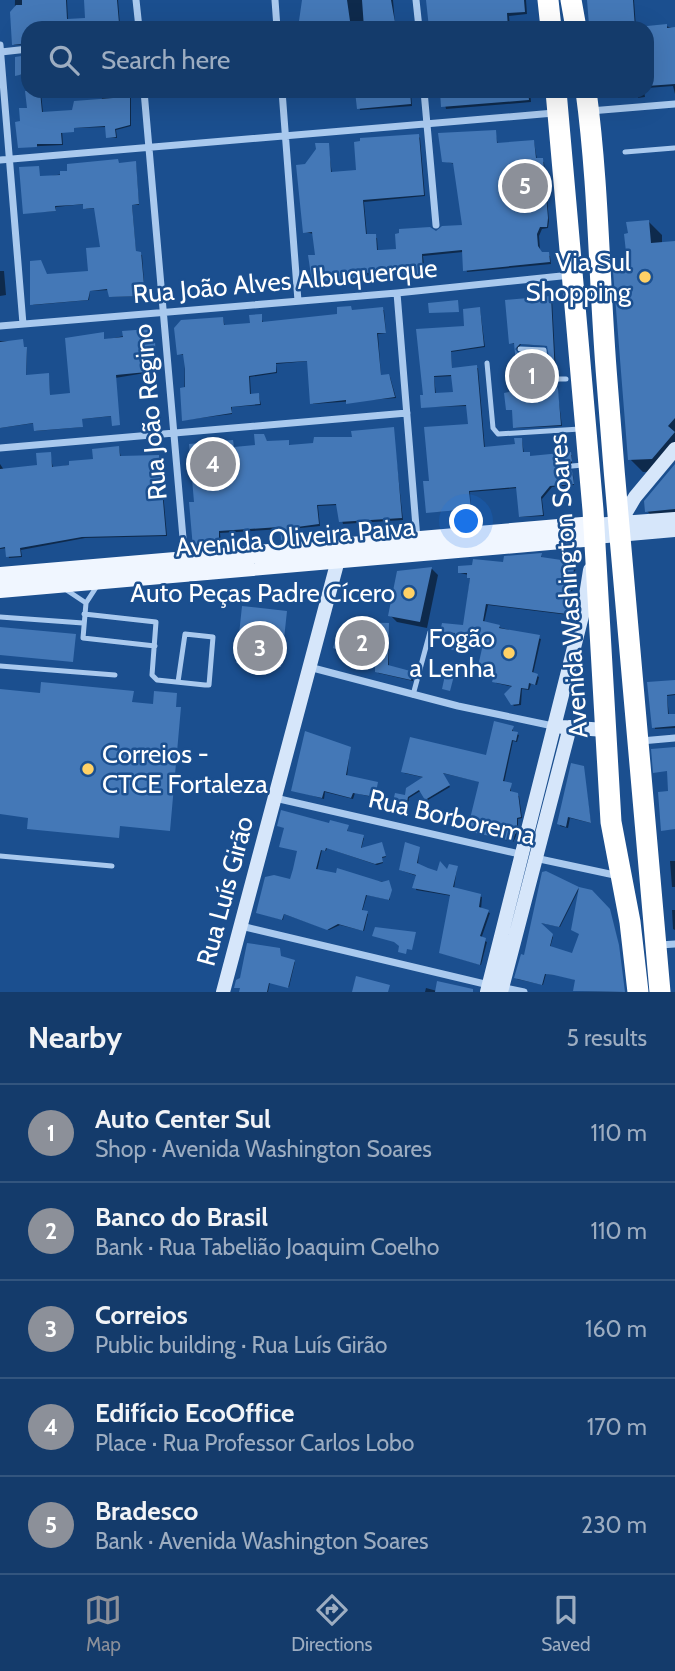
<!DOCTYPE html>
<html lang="en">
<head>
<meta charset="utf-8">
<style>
  :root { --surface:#143b6b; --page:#1d4271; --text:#f1f3f6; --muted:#9dadc1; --line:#33557e; --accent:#8c9099 }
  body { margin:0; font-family:Cabin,sans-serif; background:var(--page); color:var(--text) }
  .you { position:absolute; left:467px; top:522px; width:24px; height:24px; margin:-18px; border:5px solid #fff; border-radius:50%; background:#1a73e8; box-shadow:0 0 0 10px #1a73e833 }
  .badge { display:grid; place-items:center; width:46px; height:46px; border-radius:50%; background:var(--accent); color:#fff; font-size:23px; font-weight:700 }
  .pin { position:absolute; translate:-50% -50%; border:4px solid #fff; box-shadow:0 2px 7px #0006 }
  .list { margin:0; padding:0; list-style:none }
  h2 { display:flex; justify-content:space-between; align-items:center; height:91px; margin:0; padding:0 28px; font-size:30px }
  h2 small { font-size:23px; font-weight:400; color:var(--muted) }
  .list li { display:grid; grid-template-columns:46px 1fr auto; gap:21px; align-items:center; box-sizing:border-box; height:98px; padding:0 28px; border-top:2px solid var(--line) }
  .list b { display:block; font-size:26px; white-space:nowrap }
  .list p { margin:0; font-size:23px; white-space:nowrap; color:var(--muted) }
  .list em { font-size:23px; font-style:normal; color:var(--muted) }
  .icon { flex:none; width:38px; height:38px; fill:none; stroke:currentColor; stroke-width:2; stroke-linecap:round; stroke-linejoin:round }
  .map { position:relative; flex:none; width:675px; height:992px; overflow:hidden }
  .search { position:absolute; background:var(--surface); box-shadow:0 7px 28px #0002; left:21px; right:21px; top:21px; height:77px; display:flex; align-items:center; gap:18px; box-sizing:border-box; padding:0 24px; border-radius:21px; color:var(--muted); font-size:26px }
  .sheet { height:581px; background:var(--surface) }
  nav { display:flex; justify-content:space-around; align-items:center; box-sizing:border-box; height:98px; border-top:2px solid var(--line); background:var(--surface); font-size:19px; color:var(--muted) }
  nav a { display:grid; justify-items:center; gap:4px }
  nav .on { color:var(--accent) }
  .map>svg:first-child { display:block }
</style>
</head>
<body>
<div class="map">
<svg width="675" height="992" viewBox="0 0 675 992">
  <rect width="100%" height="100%" fill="#1b4f8f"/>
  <!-- shadow -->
  <path fill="#0007" fill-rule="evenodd" d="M15,0H67L68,21L87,19L86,0H118L120,26L28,28V44L14,45Z
    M304,0H393L395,24H401L402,28H299Z
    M429,0H526L527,14L509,16L510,28H431Z
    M589,0H634L636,28H604Z
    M666,26L675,29V94L673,86L647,88V28H643Z
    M28,56V91H58L41,92L43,113L61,114L63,145L19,147L21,123L28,109L25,75H17Z
    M101,91H131V126L116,130L117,138L108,137L107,127L74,128L102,100Z
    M357,91H411L412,106L360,110Z
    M442,91H530L531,102L446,109Z
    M635,91H644L645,97L638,98Z
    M495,132L498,145L534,142L537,160L544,162L549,221L548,228L542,229L539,236L540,250L542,254L550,256L551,264L467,272L463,252L423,256L425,275L408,276L405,270L370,274L362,280L314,281L317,256L314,234L305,232L306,166L328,145L332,174L358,171L418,136L420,138L425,196L364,202L367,236L377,238L378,252L398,250L436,233L464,226L455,164L443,161Z
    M119,164H136L139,205H132L136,253L142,255L145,296L112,297L109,290L90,291L89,300L33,305L47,275L90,273L102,248L96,208L86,209L84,204L56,207V211L25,213L40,178Z
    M649,222L662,235V244L675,243V460L665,471L643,472L630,459V271Z
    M0,271H4L6,295L0,296Z
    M550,298L552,299L556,374L549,346L521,344L517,350L516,344L511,343Z
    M351,308L352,312L384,310L386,333L378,334L381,377H390L396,398L313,404L308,361L276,364L277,373L250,377L251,395H259L261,405L232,407V414L184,420L185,355L179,354L223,319L225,327L252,325L261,316L263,323L339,316Z
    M480,309L485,347L451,352L452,369L478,368L485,449L517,445L522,440L524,454L531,457L572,455V463L567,468L573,475L574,485L552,487L542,499L544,516L520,517L518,488L470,492L471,510L428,512L431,483L470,425L468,406L422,407L425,396L418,330L466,327ZM453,376L455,393L436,395L434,377Z
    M149,331L150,345H155L157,371L115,378L119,425H114L113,416L82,419V427L36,431L35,423L0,428V341H22L24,349H27L26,377L49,376L50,397L72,395L104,335V340Z
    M538,357L543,383L557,387L562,426L516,428L514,410L507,409L518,365Z
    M160,413L161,421L156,422L155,414Z
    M393,429L403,520L343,524L338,505L318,506L320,526L291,529L292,541L283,539L282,529L220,533L221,543H206V549L195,547L196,503L232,442L235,449L257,447L264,436L268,443L288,441L290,447L354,439Z
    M119,448L121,458H160L167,536L85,538L21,550L22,557L9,558L7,548L0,549V464L4,470L39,467L50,454L53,468L95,460Z
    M675,466V517H653L647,511Z
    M541,555L542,559L576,565L569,615L488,605L484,623L541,639L533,674L539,677L537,685L531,684L529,690L522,689L521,705L514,706L506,695L513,687L496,683L495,676L479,670L485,645L464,640L461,652L454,650L456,634L442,631L464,627L470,579L469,575L460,573Z
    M432,569L438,575L427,628L397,622L390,615L398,573Z
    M388,625L389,667L413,673V681L378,673L377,664L336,649Z
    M675,682V695L667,696L669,716H675V728L655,729L649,684Z
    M513,728V733L519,735L517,742L513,741L504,783L511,785V793L519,796L522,818L518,819V833L513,842L469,831L481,782L442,773L450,787L428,800L422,790L409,798L406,814L393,809L426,778L404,773L487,757Z
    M350,748L347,777L377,784L376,798L355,793L353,799L325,792L324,799L293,790Z
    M583,768L591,823L570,818L568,828L560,826Z
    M279,826H348L347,833L364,838L361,850L382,845L386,857L382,858L383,863L377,865L327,848L326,851L322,850L317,871L389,883L390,900L367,895L362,912L368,914L364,931L340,925L329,930L284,914L283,920L259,913L291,881L299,851L286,828Z
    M419,848L418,865L439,873L457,868L454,889L482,897L481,910L490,913L481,939L487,942L481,965L441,953L452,896L416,890L417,876L400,870Z
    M670,861H675V887H672Z
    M544,873L579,889L560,927L537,922L553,937L550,948L573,956L610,912L624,992L575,991L577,980L557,975L546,974L543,985L517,979L526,957Z
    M672,910H675V930L673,929Z
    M281,958L295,962L289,987L270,982L268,992H241V988H236Z
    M426,988L437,991L464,992H425Z"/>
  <!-- building -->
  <path fill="#4478b7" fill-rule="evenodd" d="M22,0H66L67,19L85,18L84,0H117L119,23L117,28H28V43L12,45L10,12L16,5H22Z
    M302,0H347L351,28H298Z
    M362,0H391L396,28H364Z
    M426,0H524L525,12L507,13L508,28H429Z
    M587,0H633L635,28H592L589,25Z
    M667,24V28L675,27V84L647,86V26Z
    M28,55V73L15,76V57Z
    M25,91H40L42,112L72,110L74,101L113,98V91H130V125L115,129L116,137L106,138L105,126L74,128V132L61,133L62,144H37V147L18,148L15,122L20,121L19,108H27Z
    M355,91H410L411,104L357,109Z
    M440,91H528L529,100L441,107Z
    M496,130L497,143L534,140L536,158H543L548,218L547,227H540L537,234L538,246L542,252H549L550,262L463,271L462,250L422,254L423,274L404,275L403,269L367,273L359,278L312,282L308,255H315L312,232L303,233L296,165L305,164L316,149L315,143H329L331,172L356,170L354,142L360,141V138L419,134L424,195L363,200L366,234H376L377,250H380L396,249L395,234L399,233V229L430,227L436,231L442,226L462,225L453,163L442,162L438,133Z
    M118,159L119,163L136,161L139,204L132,205L136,251L141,252L145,296L109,297L107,289L90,291L88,300L30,305V261L41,260L47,274L88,271L86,248L100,247L94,208L83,209V204L73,205L55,206L56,211L23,214L19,167L39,166L40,176L60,175V171H67V164Z
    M649,220L651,243L675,241V418L668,426L675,432L652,459L628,460L613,271L628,270L624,234L628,233L626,222Z
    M551,296L555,374H552L547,346L520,344L515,349L519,354L539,355L542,381L556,384L558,389L561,425L513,428L512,410H506L504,393L509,392L510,387L508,364H516L514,343L509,344L505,300Z
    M458,300L459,312L429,313L428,303Z
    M351,306L352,310L383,307L386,333H377L381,375L389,374L395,397L346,404V400L310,404L307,361L276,363V372L249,376L250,394L259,393L260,404L231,407L232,413L182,421L180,388L185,387V369L183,354L177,355L174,328L181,320L223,317L224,325L250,323L249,315L262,314V322L337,314V307Z
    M480,307L484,346L451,351L452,368L477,365L484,447L515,444L514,438H522L523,452H530V456L571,452L572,461L567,466L572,471L574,484L550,486L541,497L543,515L519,517L516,487L469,491L471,509L426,513L423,481H429L424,427L468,424L466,405L421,408L420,395H423L416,329L464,326L463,309ZM451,375L453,392L435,393L434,376Z
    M149,329L150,343L155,342L157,371L116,375L120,425L112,426L111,416L82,419L83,427L34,431L33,423L0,428V342L23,339L24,347H27L26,375L49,373L50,395L70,393L65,338L104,332V339L123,337L122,331Z
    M394,427L402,518L339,522L336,504L317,505L319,524L290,528L291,539L281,540L280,527L219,531V541H205V547L193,548L189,502H194L189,444L233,440L234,447L255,445L254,434H264L267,441L289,440V445L313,443L314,437H352L351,431Z
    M119,446L120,456L159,455L166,535L82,537L20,548L21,556L6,557L5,547L0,548V469L37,465L36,453L51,452L52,467L69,465V461L93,459L92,449Z
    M675,464V509L645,512L644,501Z
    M542,553L541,557L575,562L567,614L486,604L483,621L500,625L499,628L540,635L532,672L538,674L535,685L529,683L528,689L521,688L519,704L511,705L504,694L512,686L492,682L494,675L477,671L483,644L462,640L460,652L450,649L455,633L440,632L442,623L463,625L470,578H467V573H458V566L472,565L473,559L503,562L504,556Z
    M432,567L420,622L388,616L397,571Z
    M242,606L287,611L281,667L236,663Z
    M350,622L389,623L388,665L414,672L411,680L375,672V663L333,648L338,629Z
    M0,627L76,634L73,662L0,655Z
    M447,666L456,668L450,691L442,689Z
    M675,680V694L667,695L668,714H675V726L652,728L647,682Z
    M41,682L134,691L132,702L153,704L154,691L177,693L176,707H181L170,831L120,826L119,838L27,829L28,818L0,814V689L40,693Z
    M494,721L514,726L512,731L518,732L516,741L512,740L503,781L512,783L510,791L518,793L521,817L517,818V831L511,841L467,831L479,782L443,773L450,785L425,800L419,790L408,797L405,813L391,810L395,793L405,795L406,788L423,777L401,772L410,737L486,755Z
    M305,731L351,747L346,775L378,782L375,797L353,793L351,798L324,791L322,798L291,791Z
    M675,747V829L661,831L658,792L668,791L667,771L653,773L651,749Z
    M571,763L584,766L591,823L568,817L566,827L557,824Z
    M281,810L329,823L330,820L349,825L347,831L364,835L361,848L382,842L386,856L382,857L383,862L375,864L326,848L325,851L321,850L316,869L336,873L337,868L382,882L389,880L392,890L389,900L366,895L362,910L368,911L363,931L338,924L327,930L284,914L282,920L256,913L265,877L274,875L290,879L293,869L297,851L279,847L284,828L277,826Z
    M405,842L420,847L417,863L428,868L437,871L440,861L447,869L449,864L458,866L453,887L481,894L479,907L489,910L480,936L486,938L480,965L439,953L450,895L412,888L416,875L399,870Z
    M546,871L579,887L559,927L541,923L553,934L550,946L572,953L579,934L571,930L579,887L592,890L610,909L619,945L625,992L573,991L575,980L554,975L545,974L542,985L514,978L521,954L524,955L542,872Z
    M375,927L416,932L412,950L407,949L406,954L398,952L399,946L394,942L372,936Z
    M247,943L280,948L281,956L295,960L288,988L269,983L267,992H239L240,988H234L236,980L240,978Z
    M356,976L390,985L388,992H352Z
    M437,981L473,989V992H435Z"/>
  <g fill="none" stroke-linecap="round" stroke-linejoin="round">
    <!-- lane -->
    <path stroke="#a9c9ee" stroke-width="5" d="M625,152L674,148
      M520,349L544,350L547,379H566
      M487,363L493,428L498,434L580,429
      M572,466L583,465
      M97,586L86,603L83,638L155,646
      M65,589L86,603
      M84,614L156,622L152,675L157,680L205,685H209L213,637L185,634L178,682
      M0,617L83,623
      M0,666L115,675
      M413,695L430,632
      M0,856L112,866"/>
    <!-- street -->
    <path stroke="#a9c9ee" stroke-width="7" d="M136,0L139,28
      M275,0L277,28
      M416,0L419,28
      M0,45L23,324
      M1,52L28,49
      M144,91L185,561
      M282,91L298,301
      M424,91L436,225
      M590,111L675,104
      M0,160L554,113
      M397,293L417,539
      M0,326L397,293L571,275
      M0,448L407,413
      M309,667L458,706L553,726
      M641,741L675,738
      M275,798L524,855
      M535,858L619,876
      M241,926L489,985
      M660,945L675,944
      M501,987L524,992"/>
    <!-- secondary -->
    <path stroke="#d6e6fa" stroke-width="14" d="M619,524L635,497L675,449
      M594,525L675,519
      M593,546L595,537L675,530
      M562,727L605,730
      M223,992L338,560
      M487,992L584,608L590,570
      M501,992L570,727"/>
    <!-- primary -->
    <path stroke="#f0f6ff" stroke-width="18" d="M0,576L594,525
      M0,589L595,537"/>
    <!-- highway -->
    <path stroke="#fff" stroke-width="21" d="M548,0L551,28
      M571,0L576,28
      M556,91L593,510L611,822L630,922L638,992
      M586,91C599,187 599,284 607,381C623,585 641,789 660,992"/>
  </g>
  <!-- markers -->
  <g fill="#ffd166" stroke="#1b4f8f" stroke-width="2.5">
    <circle cx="645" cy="277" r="7"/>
    <circle cx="409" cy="593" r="7"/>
    <circle cx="509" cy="653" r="7"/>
    <circle cx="88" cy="769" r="7"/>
  </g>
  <g text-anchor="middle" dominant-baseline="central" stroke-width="5" stroke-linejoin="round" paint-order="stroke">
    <!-- poi labels -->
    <g font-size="26" fill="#fff" stroke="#1b4f8f" text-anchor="end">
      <text x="631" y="262">Via Sul<tspan x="631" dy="30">Shopping</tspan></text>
      <text x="395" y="593">Auto Peças Padre Cícero</text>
      <text x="495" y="638">Fogão<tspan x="495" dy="30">a Lenha</tspan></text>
      <text x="102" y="754" text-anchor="start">Correios -<tspan x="102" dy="30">CTCE Fortaleza</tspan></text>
    </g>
    <!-- street labels -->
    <g font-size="26" fill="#fff" stroke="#1b4f8f">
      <text transform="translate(285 281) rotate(-5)">Rua João Alves Albuquerque</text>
      <text transform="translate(150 412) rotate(-95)">Rua João Regino</text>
      <text transform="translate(295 537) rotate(-5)">Avenida Oliveira Paiva</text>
      <text transform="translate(568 586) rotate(-94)">Avenida Washington Soares</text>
      <text transform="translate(452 817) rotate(13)">Rua Borborema</text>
      <text transform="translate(225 891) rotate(-75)">Rua Luís Girão</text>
    </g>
  </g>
</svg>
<div class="you"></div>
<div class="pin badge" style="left:532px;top:376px">1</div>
<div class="pin badge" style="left:362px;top:643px">2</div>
<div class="pin badge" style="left:260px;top:648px">3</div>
<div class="pin badge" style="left:213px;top:464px">4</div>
<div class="pin badge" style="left:525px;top:186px">5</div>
<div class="search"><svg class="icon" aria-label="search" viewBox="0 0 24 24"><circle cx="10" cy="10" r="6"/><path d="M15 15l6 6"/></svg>Search here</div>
</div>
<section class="sheet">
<h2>Nearby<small>5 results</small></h2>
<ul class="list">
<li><span class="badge">1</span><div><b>Auto Center Sul</b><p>Shop · Avenida Washington Soares</p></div><em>110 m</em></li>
<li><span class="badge">2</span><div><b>Banco do Brasil</b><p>Bank · Rua Tabelião Joaquim Coelho</p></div><em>110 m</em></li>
<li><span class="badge">3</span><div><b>Correios</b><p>Public building · Rua Luís Girão</p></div><em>160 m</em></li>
<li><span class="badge">4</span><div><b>Edifício EcoOffice</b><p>Place · Rua Professor Carlos Lobo</p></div><em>170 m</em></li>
<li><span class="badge">5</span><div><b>Bradesco</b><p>Bank · Avenida Washington Soares</p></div><em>230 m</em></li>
</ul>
</section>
<nav>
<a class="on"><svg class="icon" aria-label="map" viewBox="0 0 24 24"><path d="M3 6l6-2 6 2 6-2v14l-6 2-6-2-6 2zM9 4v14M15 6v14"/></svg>Map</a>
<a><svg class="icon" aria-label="directions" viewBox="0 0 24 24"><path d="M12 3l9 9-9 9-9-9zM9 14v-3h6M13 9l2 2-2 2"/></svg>Directions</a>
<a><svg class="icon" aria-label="saved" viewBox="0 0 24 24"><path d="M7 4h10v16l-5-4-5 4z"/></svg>Saved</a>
</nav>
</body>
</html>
